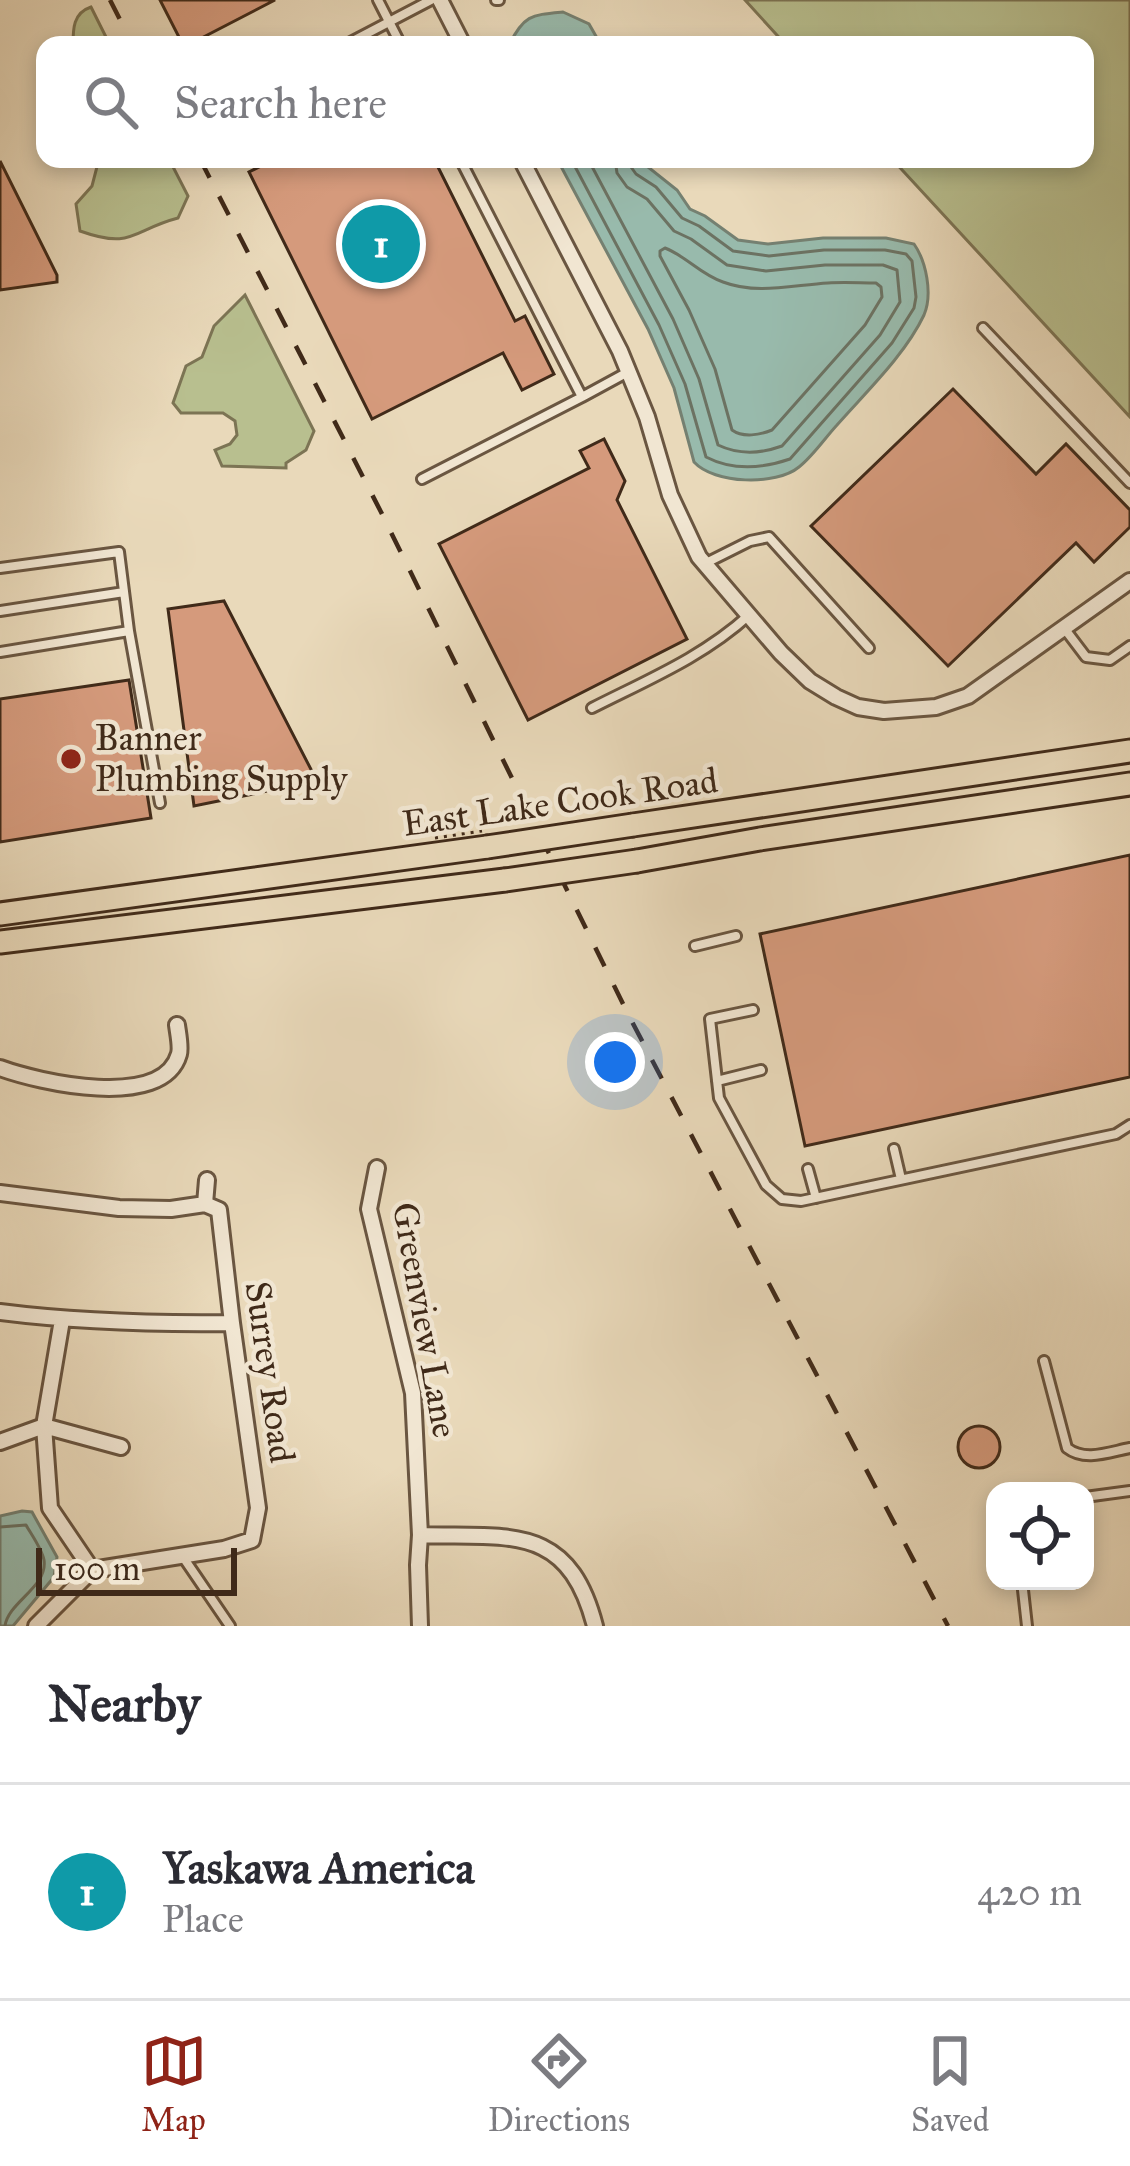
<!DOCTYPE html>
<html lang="en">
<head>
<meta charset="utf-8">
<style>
  :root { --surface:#fff; --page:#f7f7f7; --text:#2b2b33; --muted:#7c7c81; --line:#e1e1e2; --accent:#8f2418 }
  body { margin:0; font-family:"IM FELL Great Primer",serif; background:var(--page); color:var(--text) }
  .controls { position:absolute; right:36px; bottom:36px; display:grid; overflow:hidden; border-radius:24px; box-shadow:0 6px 18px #0003 }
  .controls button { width:108px; height:108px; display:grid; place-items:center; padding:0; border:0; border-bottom:3px solid var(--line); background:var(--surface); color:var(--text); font:60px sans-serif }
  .scale { position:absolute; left:36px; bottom:30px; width:201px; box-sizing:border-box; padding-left:12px; border:6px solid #402a19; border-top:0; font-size:33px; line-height:42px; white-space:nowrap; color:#402a19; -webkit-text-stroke:9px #f1e6d2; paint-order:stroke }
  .you { position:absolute; left:615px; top:1062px; width:42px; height:42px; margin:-30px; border:9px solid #fff; border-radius:50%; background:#1a73e8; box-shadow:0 0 0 18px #1a73e833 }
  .badge { display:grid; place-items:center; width:78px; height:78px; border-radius:50%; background:var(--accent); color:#fff; font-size:39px; font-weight:700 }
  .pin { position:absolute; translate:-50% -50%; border:6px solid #fff; box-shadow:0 3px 12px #0006 }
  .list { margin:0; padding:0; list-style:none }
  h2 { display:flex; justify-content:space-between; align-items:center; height:156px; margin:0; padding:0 48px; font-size:51px }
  h2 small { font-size:39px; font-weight:400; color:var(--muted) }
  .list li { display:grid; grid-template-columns:78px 1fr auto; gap:36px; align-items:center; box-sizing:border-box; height:216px; padding:0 48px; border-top:3px solid var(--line) }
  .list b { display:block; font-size:45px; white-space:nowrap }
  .list p { margin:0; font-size:39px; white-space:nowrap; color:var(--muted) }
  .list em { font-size:39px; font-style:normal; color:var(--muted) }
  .icon { flex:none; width:66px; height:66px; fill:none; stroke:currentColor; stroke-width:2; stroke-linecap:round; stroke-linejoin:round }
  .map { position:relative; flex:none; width:1130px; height:1626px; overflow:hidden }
  .search { position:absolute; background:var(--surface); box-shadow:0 6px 18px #0003; left:36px; right:36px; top:36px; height:132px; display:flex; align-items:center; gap:30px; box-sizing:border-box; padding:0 42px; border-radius:24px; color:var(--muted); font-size:45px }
  .sheet { height:372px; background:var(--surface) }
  nav { display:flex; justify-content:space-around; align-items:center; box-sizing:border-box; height:168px; border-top:3px solid var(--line); background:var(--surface); font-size:33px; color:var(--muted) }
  nav a { display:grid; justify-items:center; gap:6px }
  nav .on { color:var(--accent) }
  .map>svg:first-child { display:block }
</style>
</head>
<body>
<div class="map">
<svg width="1130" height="1626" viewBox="0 0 1130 1626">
  <rect width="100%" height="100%" fill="#e9d9ba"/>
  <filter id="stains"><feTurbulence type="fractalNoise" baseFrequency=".00167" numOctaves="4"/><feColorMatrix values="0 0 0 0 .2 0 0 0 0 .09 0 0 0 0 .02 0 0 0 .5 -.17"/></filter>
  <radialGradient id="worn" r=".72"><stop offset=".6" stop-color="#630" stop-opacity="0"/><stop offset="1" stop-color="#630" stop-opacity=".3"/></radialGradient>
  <!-- green -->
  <path fill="#b8bf8f" stroke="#7c7454" stroke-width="3" d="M745,0H1130V417L892,159H1085V45H786Z
    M91,7L110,45H73C73,29 73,13 91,7Z
    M99,159H169L188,196L178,218C132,230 133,250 80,231L76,204L92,186Z
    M245,295L314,431L306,450L286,463V468L222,466L215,450L230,444L237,435L235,421L223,413H181L173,403L186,366L202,357L214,326Z"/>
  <!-- water -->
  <path fill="#98baac" stroke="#758071" stroke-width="3" d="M563,12L589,24L601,45H509C524,15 531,15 563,12Z
    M557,159H638L677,190L690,209L705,216L738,240L768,244L823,238H886L914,244C926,261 933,294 924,315C905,355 866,392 837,425C825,438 813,456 799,467C776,486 714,484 694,462L674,388L648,329Z
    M22,1511L32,1512L57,1557L54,1577L13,1626H0V1516Z"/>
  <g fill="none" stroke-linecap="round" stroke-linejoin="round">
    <!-- shore -->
    <path stroke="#6c7262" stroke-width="3" d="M571,159L659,325L685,384L706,457C733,471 761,469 790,459L892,343L914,308L916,297L912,261L906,254L885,250H824L769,256L733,251L699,226L682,218L656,187L636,174L631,167L630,159
      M588,159L673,319L699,379L718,445C739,455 760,454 782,446L880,335L900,302L897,270L883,265H825L766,271L727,265L691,239L674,231L647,199L627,187L617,173L615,159
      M665,248C686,256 701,275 723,282C757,295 793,285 828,283C844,282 860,283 876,283L881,287L882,297L865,325L772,430C760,435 743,438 732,430L715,369L689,310L660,256V251Z
      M0,1527L26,1525C31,1534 42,1549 44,1560C48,1587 8,1602 5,1626"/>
  </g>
  <!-- building -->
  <path fill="#d59a7c" stroke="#402a19" stroke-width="3" d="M160,0H275L188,45H183Z
    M275,159H434L515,321L525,316L554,374L522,390L503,353L372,419L249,172Z
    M0,161L57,275V282L0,290Z
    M953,389L1036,474L1066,444L1130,510V527L1094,562L1076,543L948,666L811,526Z
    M604,439L625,481L617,500L687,639L528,720L439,544L589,468L580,451Z
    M224,601L317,781L194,806L168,609Z
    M129,680L151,818L0,842V699Z
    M1130,855V1077L805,1146L760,934Z
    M958 1447a21 21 0 1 1 42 0a21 21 0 1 1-42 0Z"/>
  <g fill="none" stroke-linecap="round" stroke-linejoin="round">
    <!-- service casing -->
    <g stroke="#6a5641" stroke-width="14">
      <path id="service" d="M378,0L401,45
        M496,0H499
        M345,45L431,0
        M460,159L582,397L628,372
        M983,328L1130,483
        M422,479L582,397
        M706,563L750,541L769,537L869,648
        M0,568L119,552L129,631
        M0,611L124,592
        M1064,628L1086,657L1110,660L1130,646
        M0,652L129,631L160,803
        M592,708C647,680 703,657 749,615
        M695,946L736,936
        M753,1010L710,1019L719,1098L766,1185L782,1199L801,1201L1116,1134L1130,1125
        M717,1081L761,1070
        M894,1149L901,1179
        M808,1169L816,1198
        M1044,1361L1067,1448C1085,1462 1109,1452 1130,1448
        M1085,1497L1130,1491
        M183,1557L230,1626
        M1022,1581L1027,1626"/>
    </g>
    <!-- minor casing -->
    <g stroke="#6a5641" stroke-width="20">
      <path id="minor" d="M440,0L463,45
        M521,159L620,351L647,417L670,495L699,557L781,653L810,681L836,697L858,707L884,711L936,707L968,696L1130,581
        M0,1068C38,1082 163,1111 179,1054C181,1047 178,1033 177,1025
        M377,1168L369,1209L413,1393L420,1535L418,1565L420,1626
        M0,1193L119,1208L171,1209L205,1204L219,1210L232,1323L258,1508L252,1540L224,1549L92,1570L36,1626
        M205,1204L207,1180
        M0,1312C78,1322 153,1324 232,1323
        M62,1320L44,1426L50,1508L92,1570
        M0,1442L44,1426L121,1447
        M420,1535C509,1538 568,1522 595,1626"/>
    </g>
    <!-- primary casing -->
    <g stroke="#402a19" stroke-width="27">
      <path id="primary" d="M633,825L1130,751
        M637,861L760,839L1130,784
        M0,914L487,847
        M0,942L505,880"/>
    </g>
    <!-- service -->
    <use href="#service" stroke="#f1e6d2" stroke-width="8"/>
    <!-- minor -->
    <use href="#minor" stroke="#f1e6d2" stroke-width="14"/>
    <!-- primary -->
    <use href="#primary" stroke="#e9d9ba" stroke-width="21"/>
    <!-- rail -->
    <path stroke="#402a19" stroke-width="4.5" stroke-dasharray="21 21" stroke-linecap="butt" d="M110,0L133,45
      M200,159L381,512L628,1014L948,1626"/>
    <!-- primary-bridge casing -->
    <g stroke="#402a19" stroke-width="27" stroke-linecap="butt">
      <path id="primary-bridge" d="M487,847L633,825
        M505,880L637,861"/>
    </g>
    <!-- path-bridge -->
    <path stroke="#402a19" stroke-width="3" stroke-dasharray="3 6" stroke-linecap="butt" d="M435,838L482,831"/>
    <!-- primary-bridge -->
    <use href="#primary-bridge" stroke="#e9d9ba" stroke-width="21"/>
  </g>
  <!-- markers -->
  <circle fill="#8f2418" stroke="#f1e6d2" stroke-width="4.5" cx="71" cy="759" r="12"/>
  <g text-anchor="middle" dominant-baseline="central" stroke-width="9" stroke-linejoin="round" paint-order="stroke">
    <!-- poi labels -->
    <g font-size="36" fill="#402a19" stroke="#f1e6d2" text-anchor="start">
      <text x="95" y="738">Banner<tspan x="95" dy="41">Plumbing Supply</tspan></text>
    </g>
    <!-- street labels -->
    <g font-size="36" fill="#402a19" stroke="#f1e6d2">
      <text transform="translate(560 802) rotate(-8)">East Lake Cook Road</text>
      <text transform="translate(425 1320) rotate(80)">Greenview Lane</text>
      <text transform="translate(270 1372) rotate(82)">Surrey Road</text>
    </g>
  </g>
  <rect width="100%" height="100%" filter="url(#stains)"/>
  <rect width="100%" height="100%" fill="url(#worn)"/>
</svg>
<div class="controls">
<button><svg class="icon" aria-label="locate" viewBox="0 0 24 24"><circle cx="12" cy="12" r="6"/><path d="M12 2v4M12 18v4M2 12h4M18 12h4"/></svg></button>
</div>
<div class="scale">100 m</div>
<div class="you"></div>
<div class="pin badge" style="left:381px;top:244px;background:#0f9aa8">1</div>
<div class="search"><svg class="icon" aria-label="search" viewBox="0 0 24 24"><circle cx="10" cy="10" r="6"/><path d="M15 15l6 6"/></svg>Search here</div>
</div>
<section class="sheet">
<h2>Nearby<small></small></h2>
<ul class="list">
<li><span class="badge" style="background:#0f9aa8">1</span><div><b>Yaskawa America</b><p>Place</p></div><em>420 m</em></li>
</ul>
</section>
<nav>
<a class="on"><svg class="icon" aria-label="map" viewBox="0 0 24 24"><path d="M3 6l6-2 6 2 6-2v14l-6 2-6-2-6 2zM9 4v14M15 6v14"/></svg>Map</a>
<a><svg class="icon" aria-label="directions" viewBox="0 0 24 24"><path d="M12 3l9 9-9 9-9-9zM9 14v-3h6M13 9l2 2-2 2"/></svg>Directions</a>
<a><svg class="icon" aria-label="saved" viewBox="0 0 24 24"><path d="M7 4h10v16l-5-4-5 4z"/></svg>Saved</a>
</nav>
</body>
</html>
